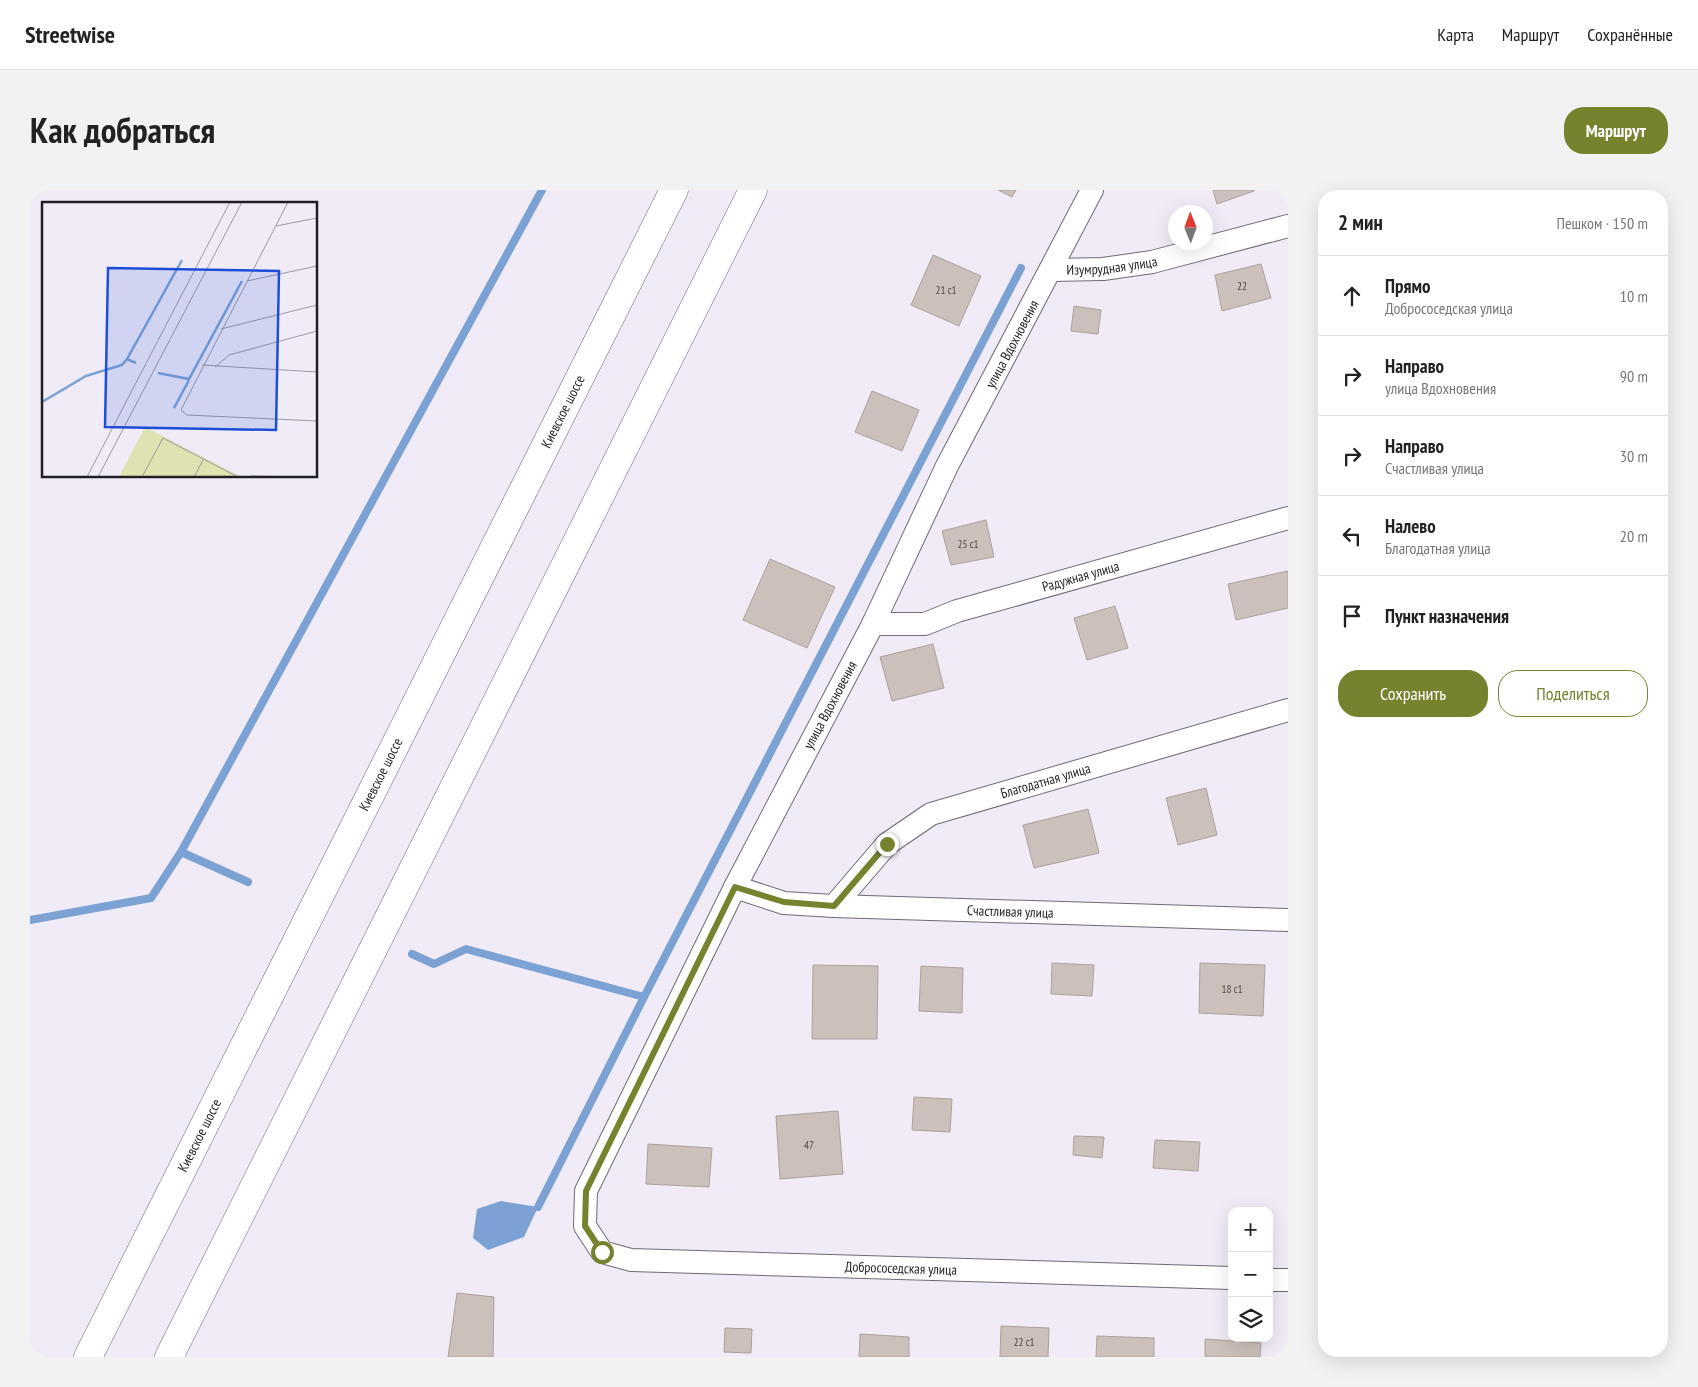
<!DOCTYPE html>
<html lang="ru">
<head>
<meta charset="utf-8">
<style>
  :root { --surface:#fff; --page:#f2f2f2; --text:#222; --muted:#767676; --line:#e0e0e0; --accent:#77822e }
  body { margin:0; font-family:"PT Sans Narrow",sans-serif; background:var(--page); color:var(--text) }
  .controls { position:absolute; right:15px; bottom:15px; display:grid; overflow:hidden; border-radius:10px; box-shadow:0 5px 20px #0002 }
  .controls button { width:45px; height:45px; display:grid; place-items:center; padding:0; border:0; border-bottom:1px solid var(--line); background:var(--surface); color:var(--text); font:25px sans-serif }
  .compass { position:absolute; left:1138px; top:15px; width:45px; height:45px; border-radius:50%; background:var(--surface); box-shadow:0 5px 20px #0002; rotate:359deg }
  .stop { position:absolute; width:15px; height:15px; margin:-11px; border:4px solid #77822e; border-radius:50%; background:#fff }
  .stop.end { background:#77822e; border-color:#fff; box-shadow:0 1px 5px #0008 }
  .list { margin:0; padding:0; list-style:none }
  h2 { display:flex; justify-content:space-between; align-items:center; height:65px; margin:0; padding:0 20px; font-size:21px }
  h2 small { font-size:16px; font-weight:400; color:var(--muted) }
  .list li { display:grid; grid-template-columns:32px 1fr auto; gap:15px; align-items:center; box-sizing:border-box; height:80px; padding:0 20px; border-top:1px solid var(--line) }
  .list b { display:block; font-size:19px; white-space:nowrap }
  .list p { margin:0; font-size:16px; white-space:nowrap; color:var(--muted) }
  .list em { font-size:16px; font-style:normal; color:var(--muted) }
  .actions { display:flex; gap:10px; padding:15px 20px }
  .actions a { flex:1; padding:11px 0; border:1px solid var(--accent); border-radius:20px; text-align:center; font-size:18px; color:var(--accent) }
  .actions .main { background:var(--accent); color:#fff }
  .icon { flex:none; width:28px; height:28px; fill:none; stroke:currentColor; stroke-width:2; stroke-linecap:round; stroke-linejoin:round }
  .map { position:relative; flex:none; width:1258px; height:1167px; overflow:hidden; border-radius:20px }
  header { display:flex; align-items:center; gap:30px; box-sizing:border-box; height:70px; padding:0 25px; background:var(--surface); border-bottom:1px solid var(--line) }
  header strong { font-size:24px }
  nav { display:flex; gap:28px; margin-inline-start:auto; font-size:18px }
  .intro { display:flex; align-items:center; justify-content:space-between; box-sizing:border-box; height:120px; padding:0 30px }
  h1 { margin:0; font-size:35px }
  .button { padding:12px 22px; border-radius:20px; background:var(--accent); color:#fff; font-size:18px; font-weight:700 }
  main { display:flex; gap:30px; padding:0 30px }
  aside { flex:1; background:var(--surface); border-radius:20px; box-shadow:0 5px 20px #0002 }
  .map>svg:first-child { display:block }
</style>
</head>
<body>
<header>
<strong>Streetwise</strong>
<nav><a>Карта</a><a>Маршрут</a><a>Сохранённые</a></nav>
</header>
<div class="intro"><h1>Как добраться</h1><a class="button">Маршрут</a></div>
<main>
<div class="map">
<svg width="1258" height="1167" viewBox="0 0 1258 1167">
  <rect width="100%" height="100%" fill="#f0ebf6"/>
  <!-- water -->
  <path fill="#7ca2d3" d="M471,1011L508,1017L494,1047L458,1060L443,1048L447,1019Z"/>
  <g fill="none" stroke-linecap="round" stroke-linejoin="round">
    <!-- stream -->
    <path stroke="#7ca2d3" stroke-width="8" d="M151,662L512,0
      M0,730L121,708L151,662L218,692
      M382,764L404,774L436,759L614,807L991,78
      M508,1017L614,807"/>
  </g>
  <!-- building -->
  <path fill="#ccc0ba" stroke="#aca19a" d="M968,0H986L982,7Z
    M1183,0H1224V1L1187,14Z
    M903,65L951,86L929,136L881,115Z
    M1231,74L1241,108L1192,121L1185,85Z
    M1044,116L1071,120L1068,144L1041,141Z
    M842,201L889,220L872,261L825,242Z
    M956,330L964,367L921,375L912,341Z
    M740,369L805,397L777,458L713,430Z
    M1258,381V418L1206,430L1198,394Z
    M1085,416L1098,458L1057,470L1044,428Z
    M903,454L914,498L862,511L850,467Z
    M1176,598L1187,645L1148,655L1136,608Z
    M1058,619L1069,663L1004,678L993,635Z
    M1022,773L1064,775L1062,806L1021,804Z
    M1170,773L1235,775L1233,826L1169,823Z
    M783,775L848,776L847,849H782Z
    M891,776L933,778L932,823L889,821Z
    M884,907L922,909L920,942L882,940Z
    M808,921L813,984L750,989L746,926Z
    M1044,946L1074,947L1072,968L1043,965Z
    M1125,950L1170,952L1168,981L1123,978Z
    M618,954L682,958L679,997L616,994Z
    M427,1103L464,1107L463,1167H418Z
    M971,1136L1019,1138L1018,1167H970Z
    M695,1138L722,1139L721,1163L694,1162Z
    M830,1144L879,1147V1167H829Z
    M1067,1146L1124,1148V1167H1066Z
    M1175,1149L1231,1153L1230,1167H1175Z"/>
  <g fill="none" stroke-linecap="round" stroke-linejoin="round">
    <!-- minor casing -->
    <g stroke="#6f6a74" stroke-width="24">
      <g id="minor">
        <path id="s1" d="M1062,0L917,276L843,434L705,697L556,1001L555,1036L572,1062L601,1070L1202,1088"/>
        <path id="s2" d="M1021,80L1073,79L1122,72L1258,36"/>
        <path id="s3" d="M843,434H895L927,421L1258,328"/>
        <path id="s4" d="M705,697L754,713L804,716L1258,730"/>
        <path id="s5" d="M804,716L857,654L901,624L1258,520"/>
        <path d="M1239,1090H1258"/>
      </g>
    </g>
    <!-- trunk casing -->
    <g stroke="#6f6a74" stroke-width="29">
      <g id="trunk">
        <path id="s6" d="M58,1167L644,0"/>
        <path d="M139,1167L723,0"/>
      </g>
    </g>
    <!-- minor -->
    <use href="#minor" stroke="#fff" stroke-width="22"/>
    <!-- trunk -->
    <use href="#trunk" stroke="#fff" stroke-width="28"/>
  </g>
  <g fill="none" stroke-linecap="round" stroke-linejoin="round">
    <!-- route -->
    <path stroke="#77822e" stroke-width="6" d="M572,1062L555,1036L556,1001L705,697L754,712L804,716L857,654"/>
  </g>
  <g text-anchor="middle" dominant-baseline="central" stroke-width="5" stroke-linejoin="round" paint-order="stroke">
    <!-- number labels -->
    <g font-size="11" fill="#4c4749">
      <text x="1212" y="96">22</text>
      <text x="916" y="100">21 с1</text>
      <text x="938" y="354">25 с1</text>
      <text x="1202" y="799">18 с1</text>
      <text x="779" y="955">47</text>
      <text x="994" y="1152">22 с1</text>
    </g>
    <!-- street labels -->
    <g font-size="14" fill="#211f23" stroke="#fff">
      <text stroke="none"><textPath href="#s2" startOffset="61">Изумрудная улица</textPath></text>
      <text transform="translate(982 154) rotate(-62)">улица Вдохновения</text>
      <text stroke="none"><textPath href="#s6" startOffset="1058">Киевское шоссе</textPath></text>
      <text stroke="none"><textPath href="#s3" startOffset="215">Радужная улица</textPath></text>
      <text transform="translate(800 515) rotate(-62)">улица Вдохновения</text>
      <text stroke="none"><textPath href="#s6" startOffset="652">Киевское шоссе</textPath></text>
      <text stroke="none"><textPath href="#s5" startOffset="254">Благодатная улица</textPath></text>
      <text stroke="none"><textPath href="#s4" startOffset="278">Счастливая улица</textPath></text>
      <text stroke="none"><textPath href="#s6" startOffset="248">Киевское шоссе</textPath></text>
      <text stroke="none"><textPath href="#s1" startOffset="1488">Добрососедская улица</textPath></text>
    </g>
  </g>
  <!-- overview -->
  <g transform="translate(12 12)">
    <rect width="275" height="275" fill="#f0ebf6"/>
    <path d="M103,225L200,275H77Z" fill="#dfe3b2"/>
    <path fill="none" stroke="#7ca2d3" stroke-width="2.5" d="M85,157L140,58M116,171L147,177L200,79M0,200L44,174L80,163L85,157L94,161M132,206L147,178"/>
    <path fill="none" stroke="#9d99a2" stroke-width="1" d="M246,0L139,208L145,213L275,219M234,24L275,16M205,79L275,64M179,127L275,103M160,163L275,170M173,165L187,153L275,129M208,274L270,275M45,275L188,0M56,275L200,0M100,275L121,236L196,275M152,275L161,258"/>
    <path fill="#1d4ed8" fill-opacity="0.15" stroke="#1d4ed8" stroke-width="2.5" d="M66,66L237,69L234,228L63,225Z"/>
    <rect width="275" height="275" fill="none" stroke="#211f23" stroke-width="2.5"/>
  </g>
</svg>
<div class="controls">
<button>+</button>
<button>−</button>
<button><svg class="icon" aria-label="layers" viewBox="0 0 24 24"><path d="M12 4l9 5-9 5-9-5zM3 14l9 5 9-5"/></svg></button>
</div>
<svg class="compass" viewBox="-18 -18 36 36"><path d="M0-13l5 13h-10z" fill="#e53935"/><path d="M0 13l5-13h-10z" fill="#767676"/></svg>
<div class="stop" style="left:572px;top:1062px"></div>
<div class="stop end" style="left:857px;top:654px"></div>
</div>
<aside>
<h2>2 мин<small>Пешком · 150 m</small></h2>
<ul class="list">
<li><svg class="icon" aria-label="ahead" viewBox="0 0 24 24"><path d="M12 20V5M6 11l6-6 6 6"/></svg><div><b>Прямо</b><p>Добрососедская улица</p></div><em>10 m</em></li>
<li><svg class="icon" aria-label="right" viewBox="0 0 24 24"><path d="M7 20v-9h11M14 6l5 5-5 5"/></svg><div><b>Направо</b><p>улица Вдохновения</p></div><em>90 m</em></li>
<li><svg class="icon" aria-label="right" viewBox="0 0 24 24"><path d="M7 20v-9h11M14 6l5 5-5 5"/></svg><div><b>Направо</b><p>Счастливая улица</p></div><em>30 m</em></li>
<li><svg class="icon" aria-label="left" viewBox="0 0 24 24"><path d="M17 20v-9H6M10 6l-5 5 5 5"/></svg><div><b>Налево</b><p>Благодатная улица</p></div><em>20 m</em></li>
<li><svg class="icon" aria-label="arrive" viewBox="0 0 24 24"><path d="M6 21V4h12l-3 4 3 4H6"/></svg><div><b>Пункт назначения</b></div></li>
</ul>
<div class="actions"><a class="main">Сохранить</a><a>Поделиться</a></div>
</aside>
</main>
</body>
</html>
